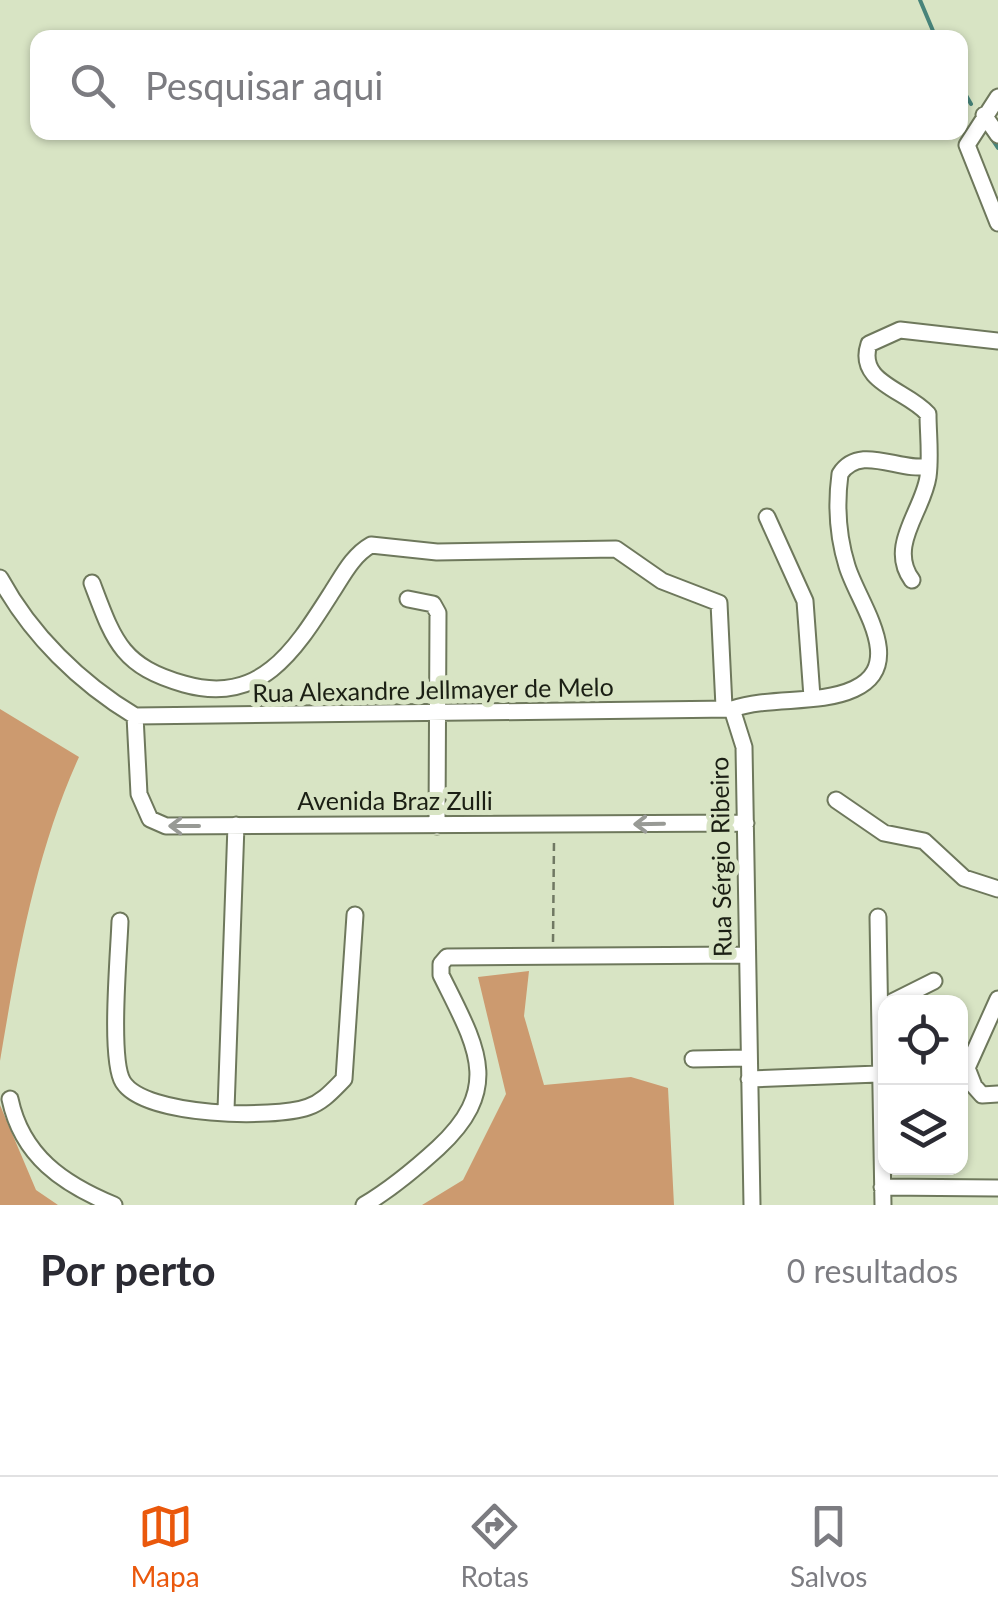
<!DOCTYPE html>
<html lang="pt">
<head>
<meta charset="utf-8">
<style>
  :root { --surface:#fff; --page:#f2f2f3; --text:#2b2b33; --muted:#7c7c81; --line:#e1e1e2; --accent:#ea580c }
  body { margin:0; font-family:Lato,sans-serif; background:var(--page); color:var(--text) }
  .controls { position:absolute; right:30px; bottom:30px; display:grid; overflow:hidden; border-radius:20px; box-shadow:0 2px 8px #0004 }
  .controls button { width:90px; height:90px; display:grid; place-items:center; padding:0; border:0; border-bottom:2px solid var(--line); background:var(--surface); color:var(--text); font:50px sans-serif }
  .list { margin:0; padding:0; list-style:none }
  h2 { display:flex; justify-content:space-between; align-items:center; height:130px; margin:0; padding:0 40px; font-size:42px }
  h2 small { font-size:32px; font-weight:400; color:var(--muted) }
  .icon { flex:none; width:55px; height:55px; fill:none; stroke:currentColor; stroke-width:2; stroke-linecap:round; stroke-linejoin:round }
  .map { position:relative; flex:none; width:998px; height:1205px; overflow:hidden }
  .search { position:absolute; background:var(--surface); box-shadow:0 2px 8px #0004; left:30px; right:30px; top:30px; height:110px; display:flex; align-items:center; gap:25px; box-sizing:border-box; padding:0 35px; border-radius:20px; color:var(--muted); font-size:38px }
  .sheet { height:270px; background:var(--surface) }
  nav { display:flex; justify-content:space-around; align-items:center; box-sizing:border-box; height:140px; border-top:2px solid var(--line); background:var(--surface); font-size:28px; color:var(--muted) }
  nav a { display:grid; justify-items:center; gap:5px }
  nav .on { color:var(--accent) }
  .map>svg:first-child { display:block }
</style>
</head>
<body>
<div class="map">
<svg width="998" height="1205" viewBox="0 0 998 1205">
  <rect width="100%" height="100%" fill="#d8e4c4"/>
  <!-- forest -->
  <path fill="#cc9a6f" d="M0,709L79,757C36,851 17,959 0,1061Z
    M529,971L524,1016L544,1085L631,1077L668,1088L674,1205H422L463,1180L506,1094L478,977Z
    M0,1105L36,1190L58,1205H0Z"/>
  <g fill="none" stroke-linecap="round" stroke-linejoin="round">
    <!-- stream -->
    <path stroke="#47847a" stroke-width="4" d="M920,0L936,38
      M960,85L971,104
      M992,139L998,148"/>
    <!-- minor casing -->
    <g stroke="#6e785c" stroke-width="19">
      <path id="minor" d="M998,97L967,145L998,223
        M984,115L998,135
        M767,517L805,601L812,697
        M0,578C31,635 80,683 135,716L732,709C771,696 819,705 854,689C908,664 858,603 847,566C838,537 836,504 840,474C860,443 901,473 929,466
        M912,580C887,546 923,511 928,477C931,456 928,434 928,414C907,390 856,383 869,344L900,330L998,341
        M92,583C114,641 121,666 184,684C261,706 295,650 332,592C343,575 353,555 371,545L437,552L616,549L662,581L719,603L724,707
        M408,599L433,604L438,613L437,826
        M732,709L744,747L752,1205
        M135,716L139,794L150,819L166,826L746,823
        M836,800L884,833L924,841L964,878L998,889
        M878,917L883,1205
        M120,921C119,952 109,1060 123,1082C145,1117 274,1119 308,1107C323,1102 333,1090 344,1079L355,915
        M998,999L967,1068L974,1086L982,1095L998,1094
        M892,1002L934,981
        M693,1059L748,1058
        M749,1079L878,1074
        M10,1099C22,1156 63,1184 114,1205
        M226,1110L236,825
        M882,1187L998,1188
        M364,1205C391,1189 415,1169 438,1148C504,1087 476,1046 441,975V964L447,957L746,955"/>
    </g>
    <!-- path -->
    <path stroke="#707863" stroke-width="2.5" stroke-dasharray="8 5" stroke-linecap="butt" d="M553,942L554,840"/>
    <!-- minor -->
    <use href="#minor" stroke="#fff" stroke-width="15"/>
  </g>
  <!-- one-way arrows -->
  <defs><path id="oneway-shaft" d="M-6 0H5M1.5-3L5.5 0L1.5 3" fill="none" stroke-width="1.6" stroke-linecap="round" stroke-linejoin="round" transform="scale(2.5)"/></defs>
  <g stroke="#989a95">
    <use href="#oneway-shaft" transform="translate(649 824) rotate(179)"/>
    <use href="#oneway-shaft" transform="translate(184 826) rotate(180)"/>
  </g>
  <g text-anchor="middle" dominant-baseline="central" stroke-width="10" stroke-linejoin="round" paint-order="stroke">
    <!-- street labels -->
    <g font-size="25" fill="#1b1f14" stroke="#d8e4c4">
      <text transform="translate(433 689) rotate(-1)">Rua Alexandre Jellmayer de Melo</text>
      <text x="395" y="800">Avenida Braz Zulli</text>
      <text transform="translate(720 857) rotate(-91)">Rua Sérgio Ribeiro</text>
    </g>
  </g>
</svg>
<div class="controls">
<button><svg class="icon" aria-label="locate" viewBox="0 0 24 24"><circle cx="12" cy="12" r="6"/><path d="M12 2v4M12 18v4M2 12h4M18 12h4"/></svg></button>
<button><svg class="icon" aria-label="layers" viewBox="0 0 24 24"><path d="M12 4l9 5-9 5-9-5zM3 14l9 5 9-5"/></svg></button>
</div>
<div class="search"><svg class="icon" aria-label="search" viewBox="0 0 24 24"><circle cx="10" cy="10" r="6"/><path d="M15 15l6 6"/></svg>Pesquisar aqui</div>
</div>
<section class="sheet">
<h2>Por perto<small>0 resultados</small></h2>
<ul class="list">
</ul>
</section>
<nav>
<a class="on"><svg class="icon" aria-label="map" viewBox="0 0 24 24"><path d="M3 6l6-2 6 2 6-2v14l-6 2-6-2-6 2zM9 4v14M15 6v14"/></svg>Mapa</a>
<a><svg class="icon" aria-label="directions" viewBox="0 0 24 24"><path d="M12 3l9 9-9 9-9-9zM9 14v-3h6M13 9l2 2-2 2"/></svg>Rotas</a>
<a><svg class="icon" aria-label="saved" viewBox="0 0 24 24"><path d="M7 4h10v16l-5-4-5 4z"/></svg>Salvos</a>
</nav>
</body>
</html>
